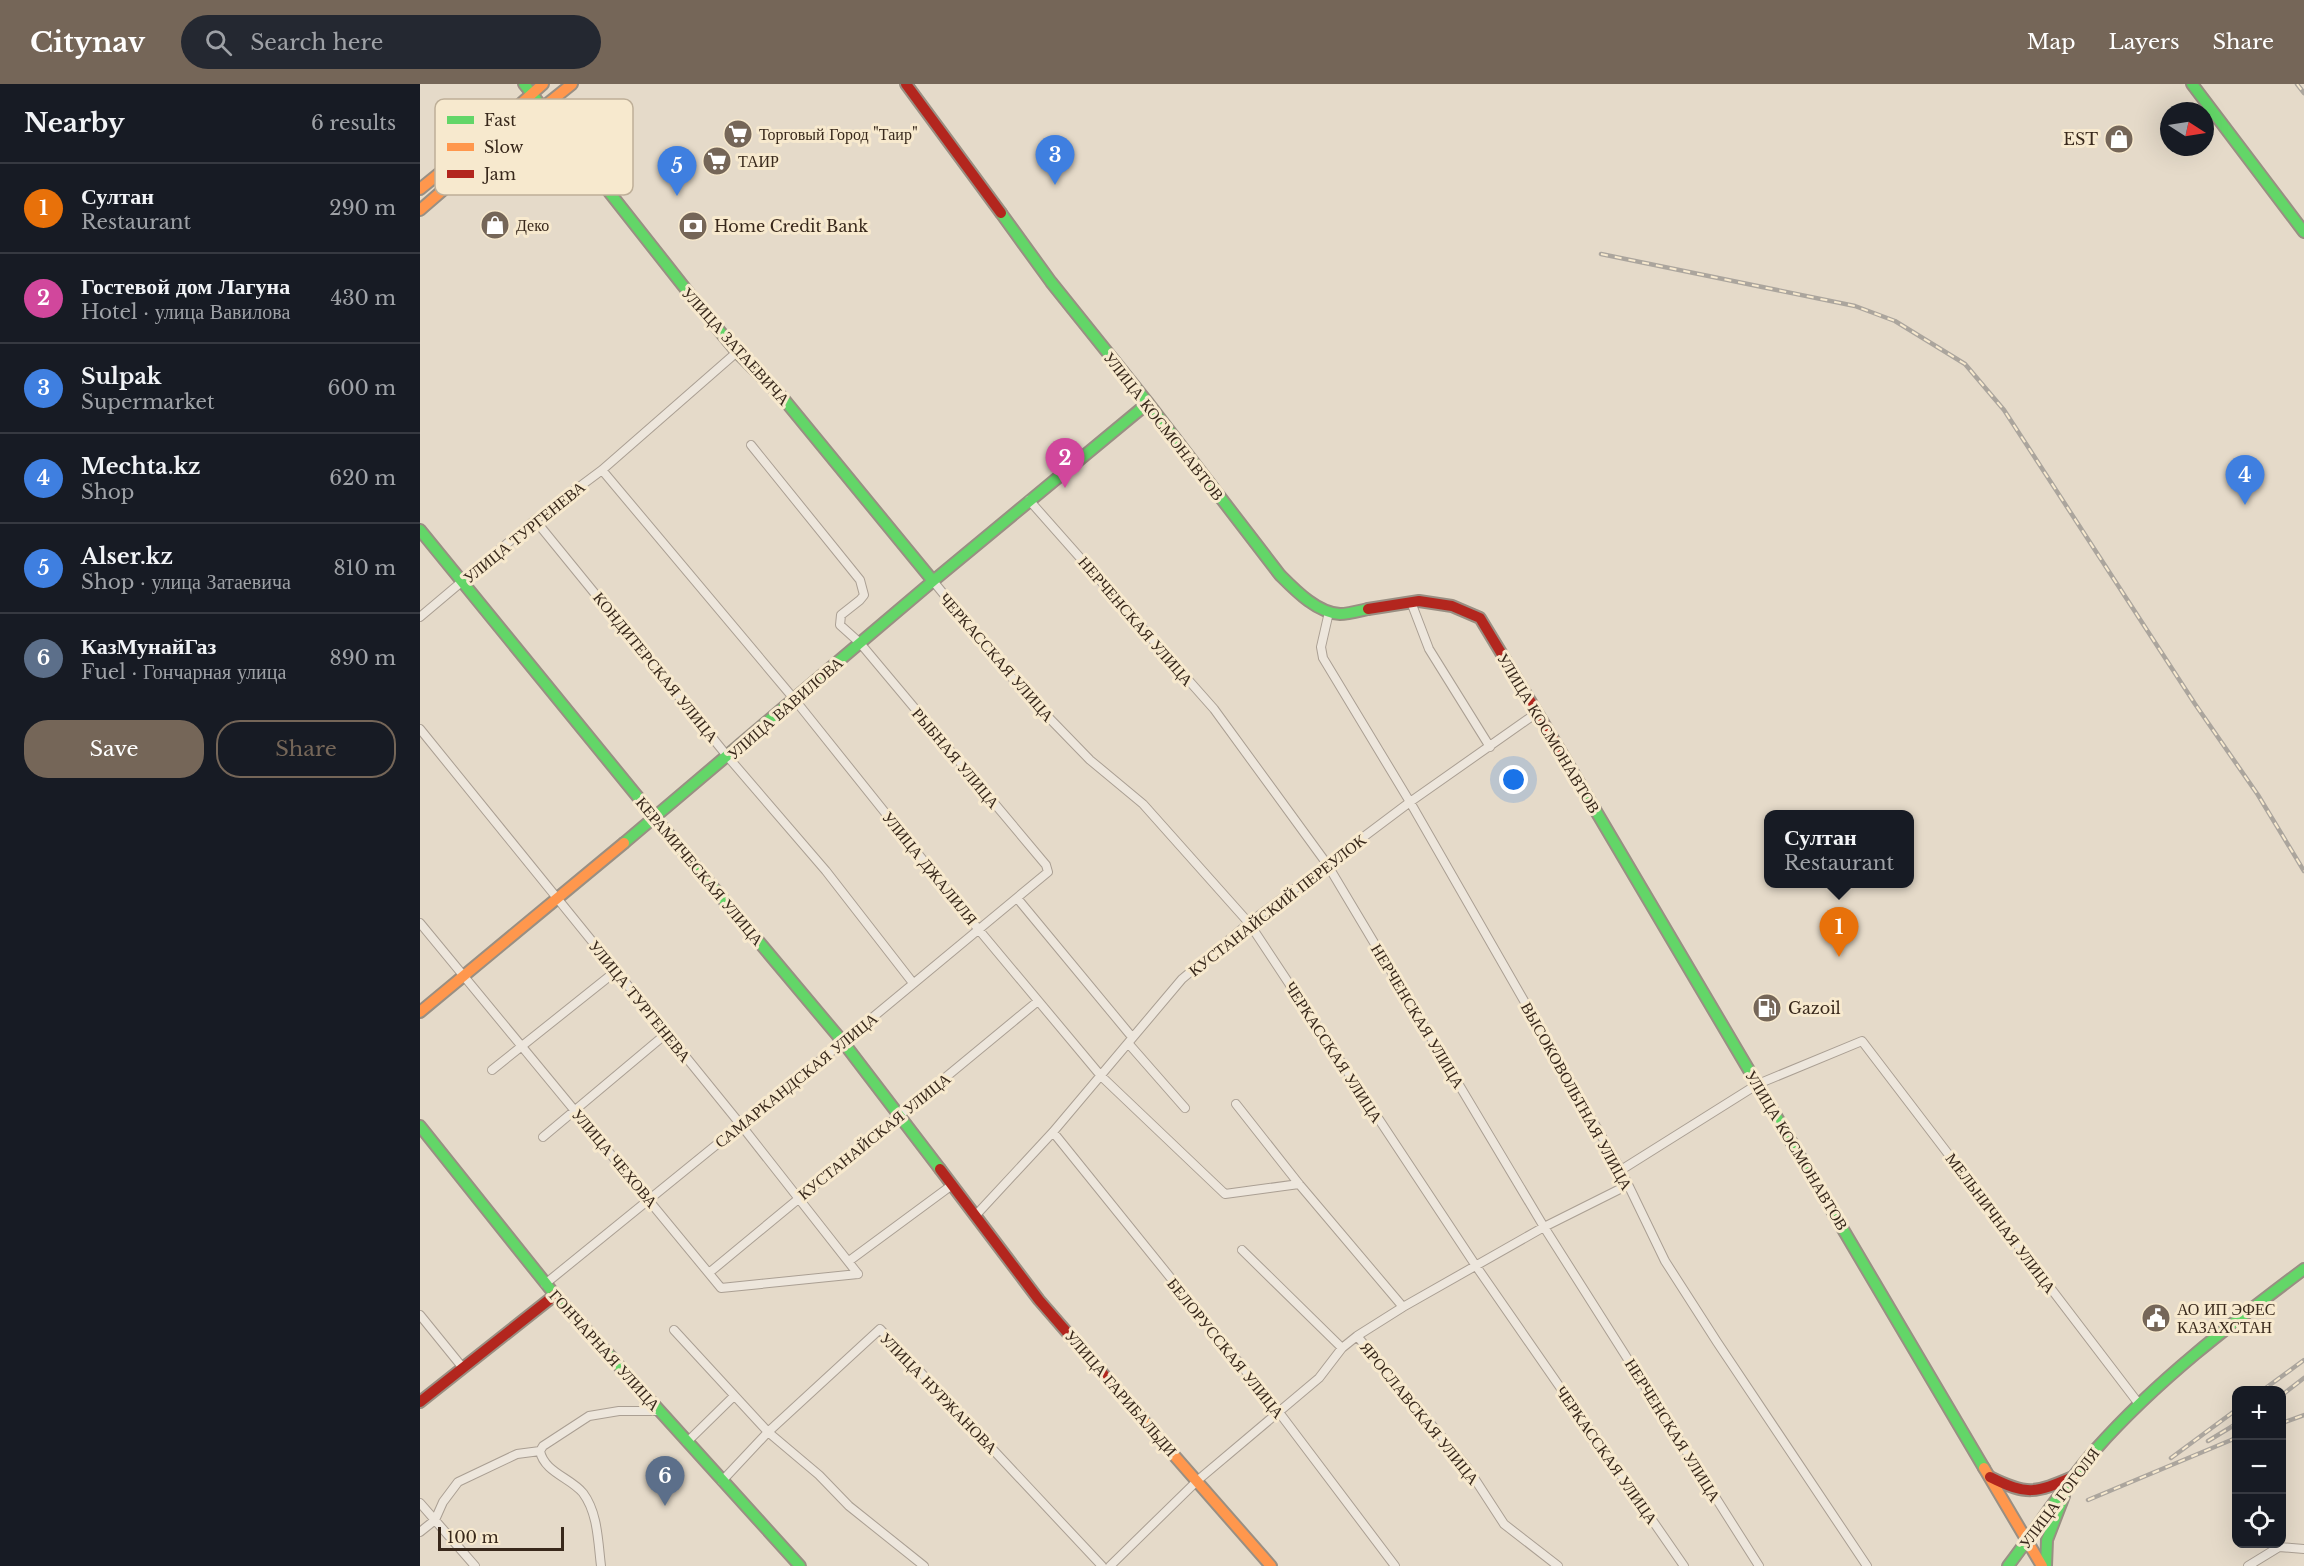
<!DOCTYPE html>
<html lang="en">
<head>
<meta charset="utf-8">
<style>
  :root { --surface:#171b24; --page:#242831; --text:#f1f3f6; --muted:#9ea1a6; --line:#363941; --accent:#756658 }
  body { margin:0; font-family:"Libre Baskerville",serif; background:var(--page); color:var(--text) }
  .controls { position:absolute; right:18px; bottom:18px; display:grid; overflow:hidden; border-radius:12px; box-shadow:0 6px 24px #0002 }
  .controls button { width:54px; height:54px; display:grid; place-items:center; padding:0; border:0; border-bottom:2px solid var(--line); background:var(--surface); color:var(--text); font:30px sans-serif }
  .compass { position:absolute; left:1740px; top:18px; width:54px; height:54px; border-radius:50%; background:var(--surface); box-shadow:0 6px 24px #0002; rotate:102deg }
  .scale { position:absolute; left:18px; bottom:15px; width:126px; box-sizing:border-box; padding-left:6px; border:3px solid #38281b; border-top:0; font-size:16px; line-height:21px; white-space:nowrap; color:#38281b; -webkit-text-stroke:4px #f7e9ce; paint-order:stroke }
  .you { position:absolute; left:1094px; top:696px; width:21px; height:21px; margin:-15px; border:4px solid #fff; border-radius:50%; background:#1a73e8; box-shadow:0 0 0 9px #1a73e833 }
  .badge { display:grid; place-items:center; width:39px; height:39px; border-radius:50%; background:var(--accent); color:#fff; font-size:20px; font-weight:700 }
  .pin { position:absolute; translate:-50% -50px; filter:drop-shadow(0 2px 3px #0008) }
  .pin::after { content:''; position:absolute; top:32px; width:21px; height:18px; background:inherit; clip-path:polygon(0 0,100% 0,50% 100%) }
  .popup { position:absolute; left:1344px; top:726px; width:150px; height:78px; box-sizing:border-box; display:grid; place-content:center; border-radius:12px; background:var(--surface); filter:drop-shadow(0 2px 4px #0005); font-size:20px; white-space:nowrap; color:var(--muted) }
  .popup b { font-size:22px; color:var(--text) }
  .popup::after { content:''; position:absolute; left:50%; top:100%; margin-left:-12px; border:12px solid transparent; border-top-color:var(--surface) }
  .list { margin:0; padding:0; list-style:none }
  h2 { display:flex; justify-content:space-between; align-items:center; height:78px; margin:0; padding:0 24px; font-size:26px }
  h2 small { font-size:20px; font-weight:400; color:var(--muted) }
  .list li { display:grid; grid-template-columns:39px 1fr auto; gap:18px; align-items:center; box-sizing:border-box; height:90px; padding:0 24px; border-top:2px solid var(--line) }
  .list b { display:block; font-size:22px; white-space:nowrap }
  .list p { margin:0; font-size:20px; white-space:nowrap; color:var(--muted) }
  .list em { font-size:20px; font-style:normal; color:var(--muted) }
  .actions { display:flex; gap:12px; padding:18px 24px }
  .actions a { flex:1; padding:14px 0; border:2px solid var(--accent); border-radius:24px; text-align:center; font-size:21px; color:var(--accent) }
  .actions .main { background:var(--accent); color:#fff }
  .icon { flex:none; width:33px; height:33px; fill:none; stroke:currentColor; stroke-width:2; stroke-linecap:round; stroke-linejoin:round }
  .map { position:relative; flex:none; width:1884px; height:1482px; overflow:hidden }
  header { display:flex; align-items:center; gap:36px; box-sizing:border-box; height:84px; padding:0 30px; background:var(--accent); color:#fff }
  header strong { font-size:28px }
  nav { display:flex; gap:33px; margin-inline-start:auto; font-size:21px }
  .search { width:420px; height:54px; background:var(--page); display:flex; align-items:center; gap:15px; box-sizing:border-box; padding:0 21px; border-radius:33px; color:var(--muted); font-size:22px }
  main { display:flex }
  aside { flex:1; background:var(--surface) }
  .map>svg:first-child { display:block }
</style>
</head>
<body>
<header>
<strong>Citynav</strong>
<div class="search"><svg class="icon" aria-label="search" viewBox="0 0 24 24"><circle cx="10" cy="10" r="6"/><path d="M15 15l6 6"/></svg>Search here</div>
<nav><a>Map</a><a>Layers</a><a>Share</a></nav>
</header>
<main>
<aside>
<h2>Nearby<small>6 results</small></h2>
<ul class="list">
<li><span class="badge" style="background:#e8710a">1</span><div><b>Султан</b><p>Restaurant</p></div><em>290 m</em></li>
<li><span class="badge" style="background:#d1479c">2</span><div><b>Гостевой дом Лагуна</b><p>Hotel · улица Вавилова</p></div><em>430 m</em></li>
<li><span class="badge" style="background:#3f7fe0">3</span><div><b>Sulpak</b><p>Supermarket</p></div><em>600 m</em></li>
<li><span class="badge" style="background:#3f7fe0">4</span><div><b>Mechta.kz</b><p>Shop</p></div><em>620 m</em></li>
<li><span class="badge" style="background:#3f7fe0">5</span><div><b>Alser.kz</b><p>Shop · улица Затаевича</p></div><em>810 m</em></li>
<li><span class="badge" style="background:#5c6f8a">6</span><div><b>КазМунайГаз</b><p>Fuel · Гончарная улица</p></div><em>890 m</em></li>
</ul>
<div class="actions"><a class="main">Save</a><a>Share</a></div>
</aside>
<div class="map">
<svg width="1884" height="1482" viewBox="0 0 1884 1482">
  <rect width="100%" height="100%" fill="#e5dac9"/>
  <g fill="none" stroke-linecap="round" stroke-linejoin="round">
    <!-- street casing -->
    <g stroke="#aa9f93" stroke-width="10">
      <path id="street" d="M182,386L375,616L559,846L681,992L805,1110L879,1100
        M609,416L794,625L907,780L1124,1143L1339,1482
        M115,436L308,673L406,787L493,899
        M513,497L602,606L670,676L723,720L829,839L1056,1182L1264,1482
        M991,518L1009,565L1070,663
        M909,528L901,563L903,574L990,718L1201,1086L1245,1177L1297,1258L1447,1482
        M0,533L115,436L182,386L317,268
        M0,645L321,1041L438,1190
        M597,814L712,953
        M0,839L301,1204L438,1190
        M708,959L765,1024
        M72,986L196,887
        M816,1020L879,1100L983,1223
        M633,1048L858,1327L975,1482
        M123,1053L247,949
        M1201,1086L1338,1000L1442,957L1719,1320
        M556,1131L633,1048L762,895L829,839L990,718L1118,628
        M822,1166L922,1264
        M429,1177L532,1101
        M290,1188L618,917
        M125,1200L423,958L628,788L626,781L440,559L420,541L421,531L440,516L444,511L440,496L331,361
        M0,1231L43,1284
        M254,1246L348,1348L399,1391L429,1422L504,1482
        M937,1252L1047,1383L1084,1440L1138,1482
        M267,1358L314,1312
        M302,1397L348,1348L460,1245L682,1482
        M0,1419L55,1482
        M0,1448L15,1436L23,1418L38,1398L97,1370L120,1367
        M181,1482C178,1458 178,1429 163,1409C151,1394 124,1388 120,1367L123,1362L169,1332L199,1327H240
        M690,1482L778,1396L899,1294L922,1264L937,1252L983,1223L1124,1143L1208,1101
        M1828,1482L1859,1463L1884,1465"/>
    </g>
    <!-- fast casing -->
    <g stroke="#998f83" stroke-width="14">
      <path id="fast" d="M104,0L283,227L317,268L362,313L513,497
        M1772,0L1884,148
        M581,129L631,198L728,319L860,491C875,506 897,529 920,530C928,530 939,527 948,525
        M0,446L235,734L423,958L520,1085
        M1144,673L1564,1384
        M204,759L513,497L728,319
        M0,1042L135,1211L380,1482
        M1588,1482C1618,1443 1644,1401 1676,1365C1737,1296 1811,1240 1884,1185
        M1626,1482L1627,1456L1644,1412"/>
    </g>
    <!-- slow casing -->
    <g stroke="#998f83" stroke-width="14">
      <path id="slow" d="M0,105L59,57L123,0
        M0,126L66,69L152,0
        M0,928L204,759
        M710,1321L851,1482
        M1564,1384L1622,1482"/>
    </g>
    <!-- jam casing -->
    <g stroke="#998f83" stroke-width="14">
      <path id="jam" d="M486,0L581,129
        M948,525L999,517L1032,522L1060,534L1144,673
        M520,1085L619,1216L710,1321
        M0,1318L135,1211
        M1570,1393C1608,1412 1615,1409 1653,1393"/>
    </g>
    <!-- street -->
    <use href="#street" stroke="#ede6dc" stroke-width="8"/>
    <!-- fast -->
    <use href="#fast" stroke="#63d668" stroke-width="10"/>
    <!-- slow -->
    <use href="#slow" stroke="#ff974d" stroke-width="10"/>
    <!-- jam -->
    <use href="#jam" stroke="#b3261e" stroke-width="10"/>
    <!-- rail casing -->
    <g stroke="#aba59d" stroke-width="4.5">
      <path id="rail" d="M1877,0L1884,9
        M1181,170L1435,222L1475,237L1545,280L1584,326L1775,620L1838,711L1884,787
        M1843,1306L1884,1276
        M1862,1311L1884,1294
        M1862,1339L1884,1331
        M1788,1357L1816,1340
        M1751,1374L1816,1326
        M1668,1416L1816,1354"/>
    </g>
    <!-- rail -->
    <use href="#rail" stroke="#f7e9ce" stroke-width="2" stroke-dasharray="7" stroke-linecap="butt"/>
  </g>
  <!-- icons -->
  <defs>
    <g id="supermarket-disc" transform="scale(1.5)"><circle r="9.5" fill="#756658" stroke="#f7e9ce"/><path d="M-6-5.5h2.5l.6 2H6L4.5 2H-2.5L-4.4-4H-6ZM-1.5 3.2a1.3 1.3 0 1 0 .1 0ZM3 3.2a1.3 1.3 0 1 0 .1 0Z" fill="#fff"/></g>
    <g id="shop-disc" transform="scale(1.5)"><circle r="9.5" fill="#756658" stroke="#f7e9ce"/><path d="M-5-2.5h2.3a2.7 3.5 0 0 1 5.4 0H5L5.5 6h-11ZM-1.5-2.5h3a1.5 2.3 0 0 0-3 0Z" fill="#fff"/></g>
    <g id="bank-disc" transform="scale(1.5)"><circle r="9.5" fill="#756658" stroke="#f7e9ce"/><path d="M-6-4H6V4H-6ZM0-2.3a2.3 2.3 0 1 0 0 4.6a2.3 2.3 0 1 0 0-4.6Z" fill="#fff"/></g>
    <g id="fuel-disc" transform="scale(1.5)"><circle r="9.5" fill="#756658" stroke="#f7e9ce"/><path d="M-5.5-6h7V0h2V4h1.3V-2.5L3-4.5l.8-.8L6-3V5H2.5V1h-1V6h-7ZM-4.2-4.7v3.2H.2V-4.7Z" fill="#fff"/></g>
    <g id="civic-disc" transform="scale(1.5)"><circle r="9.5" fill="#756658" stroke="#f7e9ce"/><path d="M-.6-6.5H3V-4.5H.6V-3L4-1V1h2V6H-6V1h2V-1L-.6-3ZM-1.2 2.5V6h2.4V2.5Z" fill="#fff"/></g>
  </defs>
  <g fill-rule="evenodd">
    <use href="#supermarket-disc" x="318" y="50"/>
    <use href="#shop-disc" x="1699" y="55"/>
    <use href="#supermarket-disc" x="297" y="77"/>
    <use href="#shop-disc" x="75" y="141"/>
    <use href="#bank-disc" x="273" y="142"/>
    <use href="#fuel-disc" x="1347" y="924"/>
    <use href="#civic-disc" x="1736" y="1234"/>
  </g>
  <g text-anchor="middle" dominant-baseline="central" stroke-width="6" stroke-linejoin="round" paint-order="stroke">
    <!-- poi labels -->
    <g font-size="16" fill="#38281b" stroke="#f7e9ce" text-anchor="start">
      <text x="339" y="50">Торговый Город "Таир"</text>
      <text x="1678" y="55" text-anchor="end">EST</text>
      <text x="318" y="77">ТАИР</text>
      <text x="96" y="141">Деко</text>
      <text x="294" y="142">Home Credit Bank</text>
      <text x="1368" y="924">Gazoil</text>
      <text x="1757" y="1225">АО ИП ЭФЕС<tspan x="1757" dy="18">КАЗАХСТАН</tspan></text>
    </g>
    <!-- street labels -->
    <g font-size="16" fill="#38281b" stroke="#f7e9ce">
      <text transform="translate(316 262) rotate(48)">УЛИЦА ЗАТАЕВИЧА</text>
      <text transform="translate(744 342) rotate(52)">УЛИЦА КОСМОНАВТОВ</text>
      <text transform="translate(104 448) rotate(-39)">УЛИЦА ТУРГЕНЕВА</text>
      <text transform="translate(716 537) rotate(49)">НЕРЧЕНСКАЯ УЛИЦА</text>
      <text transform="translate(577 573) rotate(49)">ЧЕРКАССКАЯ УЛИЦА</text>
      <text transform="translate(236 583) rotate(51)">КОНДИТЕРСКАЯ УЛИЦА</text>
      <text transform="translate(365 624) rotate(-41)">УЛИЦА ВАВИЛОВА</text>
      <text transform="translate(1129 649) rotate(59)">УЛИЦА КОСМОНАВТОВ</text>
      <text transform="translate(536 674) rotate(50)">РЫБНАЯ УЛИЦА</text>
      <text transform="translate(510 784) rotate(51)">УЛИЦА ДЖАЛИЛЯ</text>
      <text transform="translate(280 787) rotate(50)">КЕРАМИЧЕСКАЯ УЛИЦА</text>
      <text transform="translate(857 821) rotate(-38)">КУСТАНАЙСКИЙ ПЕРЕУЛОК</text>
      <text transform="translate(220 917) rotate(51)">УЛИЦА ТУРГЕНЕВА</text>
      <text transform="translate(998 932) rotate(59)">НЕРЧЕНСКАЯ УЛИЦА</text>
      <text transform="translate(914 968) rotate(57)">ЧЕРКАССКАЯ УЛИЦА</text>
      <text transform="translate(376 996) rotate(-39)">САМАРКАНДСКАЯ УЛИЦА</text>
      <text transform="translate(1157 1012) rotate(61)">ВЫСОКОВОЛЬТНАЯ УЛИЦА</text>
      <text transform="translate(454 1052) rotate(-39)">КУСТАНАЙСКАЯ УЛИЦА</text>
      <text transform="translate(1377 1066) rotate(59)">УЛИЦА КОСМОНАВТОВ</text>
      <text transform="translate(195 1074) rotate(50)">УЛИЦА ЧЕХОВА</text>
      <text transform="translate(1581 1139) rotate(53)">МЕЛЬНИЧНАЯ УЛИЦА</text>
      <text transform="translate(806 1264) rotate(51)">БЕЛОРУССКАЯ УЛИЦА</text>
      <text transform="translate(185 1266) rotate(48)">ГОНЧАРНАЯ УЛИЦА</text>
      <text transform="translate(519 1309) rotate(46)">УЛИЦА НУРЖАНОВА</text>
      <text transform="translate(701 1309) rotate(49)">УЛИЦА ГАРИБАЛЬДИ</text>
      <text transform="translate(1000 1329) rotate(51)">ЯРОСЛАВСКАЯ УЛИЦА</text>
      <text transform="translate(1253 1346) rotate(58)">НЕРЧЕНСКАЯ УЛИЦА</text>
      <text transform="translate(1187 1371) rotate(55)">ЧЕРКАССКАЯ УЛИЦА</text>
      <text transform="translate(1639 1414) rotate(-53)">УЛИЦА ГОГОЛЯ</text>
    </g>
  </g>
  <!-- legend -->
  <rect x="15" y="15" width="198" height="96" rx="9" fill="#f7e9ce" stroke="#beaf98" stroke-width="1.5"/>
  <rect x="27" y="32" width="27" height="8" fill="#63d668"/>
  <rect x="27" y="59" width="27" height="8" fill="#ff974d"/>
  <rect x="27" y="86" width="27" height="8" fill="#b3261e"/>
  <g font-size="16" fill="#38281b">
    <text x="64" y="42">Fast</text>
    <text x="64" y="69">Slow</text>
    <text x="64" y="96">Jam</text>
  </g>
</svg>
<div class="controls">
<button>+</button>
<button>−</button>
<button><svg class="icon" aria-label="locate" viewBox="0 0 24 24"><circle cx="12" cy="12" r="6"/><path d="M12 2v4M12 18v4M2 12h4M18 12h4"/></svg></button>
</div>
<svg class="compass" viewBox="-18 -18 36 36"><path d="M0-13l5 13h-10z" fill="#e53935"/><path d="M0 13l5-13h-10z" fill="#9ea1a6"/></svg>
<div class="scale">100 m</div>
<div class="you"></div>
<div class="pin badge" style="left:1419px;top:873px;background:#e8710a">1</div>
<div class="popup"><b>Султан</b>Restaurant</div>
<div class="pin badge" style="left:645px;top:404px;background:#d1479c">2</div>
<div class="pin badge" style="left:635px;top:101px;background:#3f7fe0">3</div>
<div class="pin badge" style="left:1825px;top:421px;background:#3f7fe0">4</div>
<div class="pin badge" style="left:257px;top:112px;background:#3f7fe0">5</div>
<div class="pin badge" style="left:245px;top:1422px;background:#5c6f8a">6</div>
</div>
</main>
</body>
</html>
